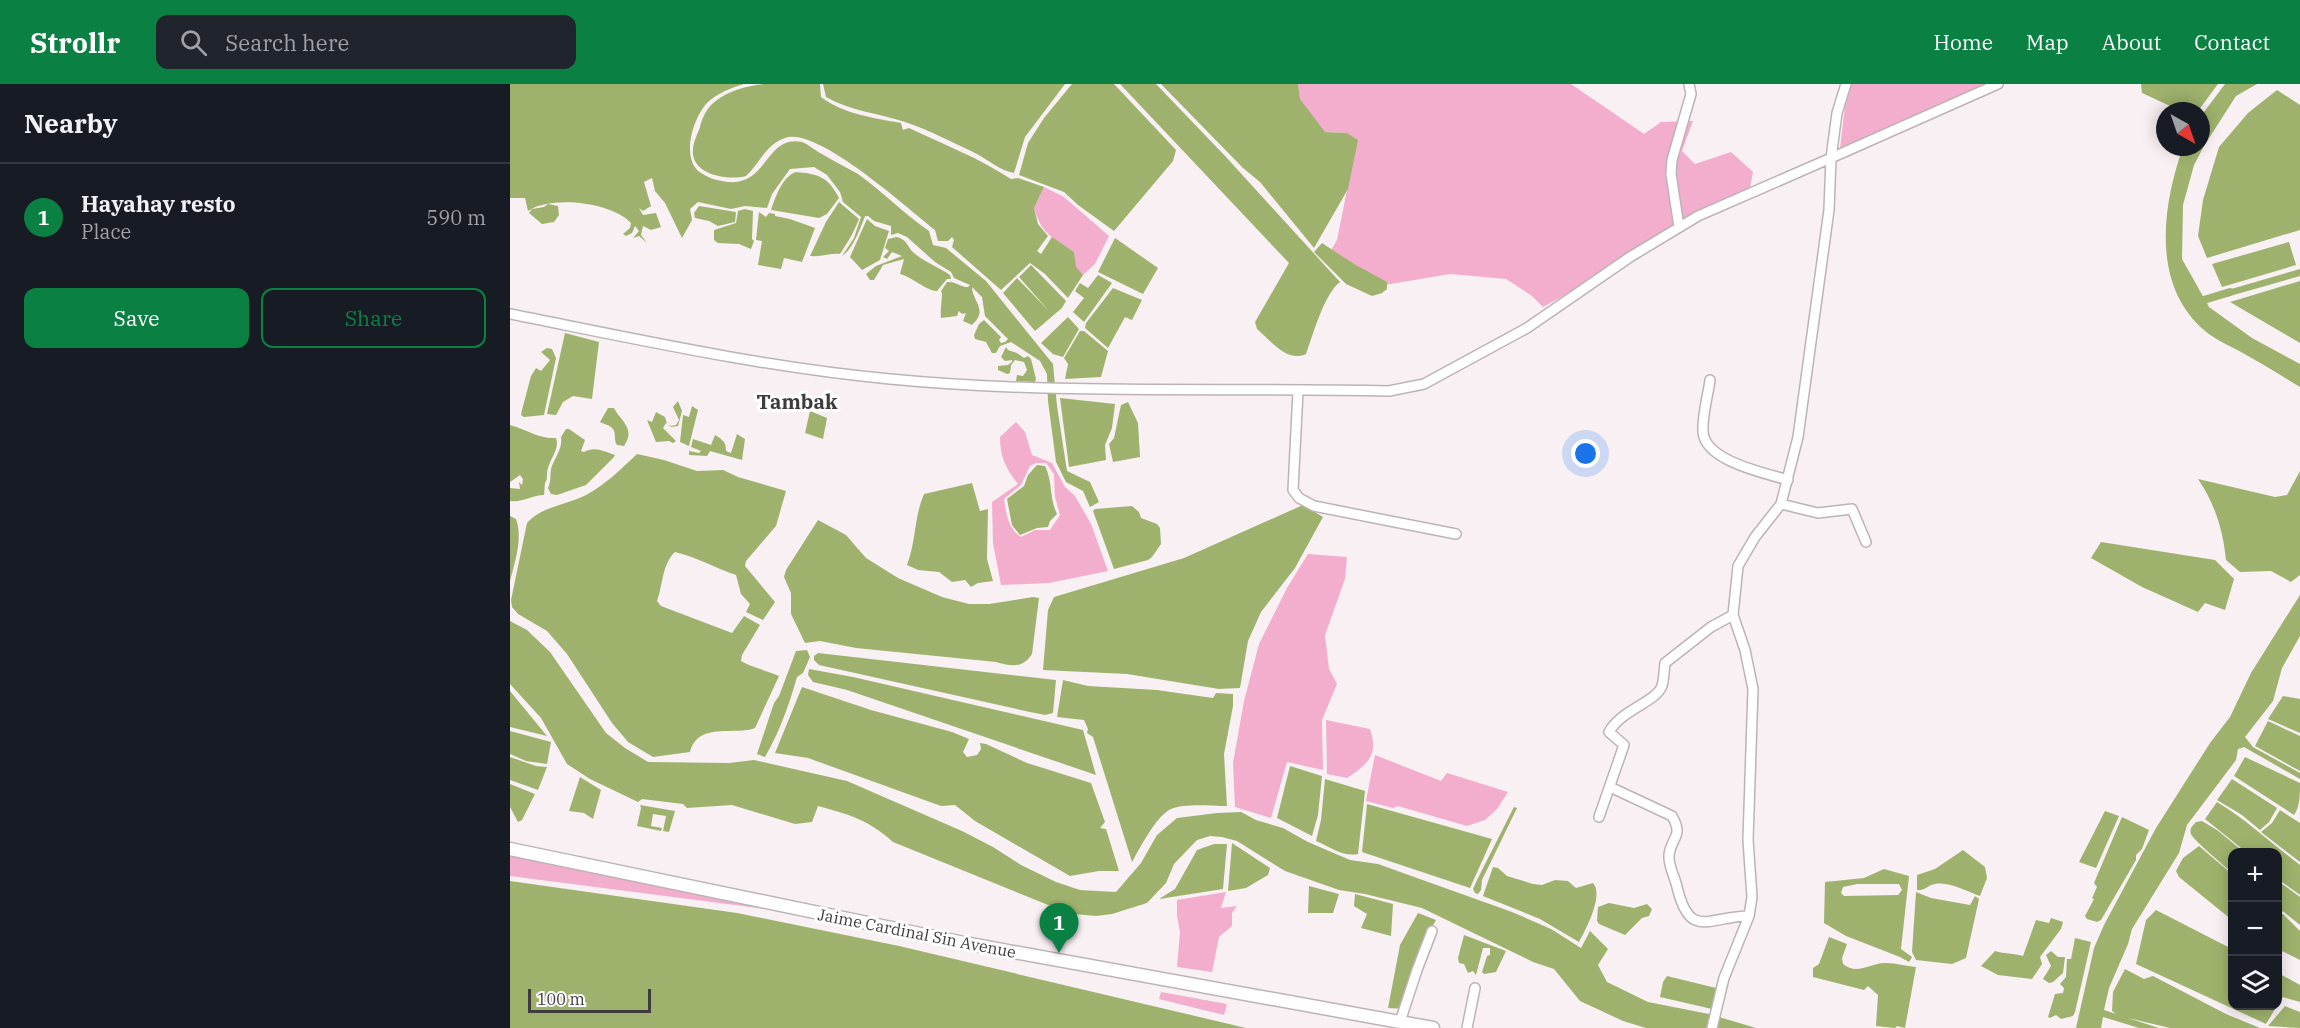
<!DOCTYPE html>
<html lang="en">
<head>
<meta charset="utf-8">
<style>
  :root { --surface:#171b24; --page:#20242c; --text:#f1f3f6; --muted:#9ea1a6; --line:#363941; --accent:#0b8043 }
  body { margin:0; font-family:"IBM Plex Serif",serif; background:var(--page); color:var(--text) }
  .controls { position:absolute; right:18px; bottom:18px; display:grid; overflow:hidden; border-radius:12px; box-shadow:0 3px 15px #0003 }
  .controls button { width:54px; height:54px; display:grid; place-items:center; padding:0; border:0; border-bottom:2px solid var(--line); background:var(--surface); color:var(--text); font:30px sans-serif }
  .compass { position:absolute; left:1646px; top:18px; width:54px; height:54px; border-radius:50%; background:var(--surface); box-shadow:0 3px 15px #0003; rotate:140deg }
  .scale { position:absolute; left:18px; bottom:15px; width:123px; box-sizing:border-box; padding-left:6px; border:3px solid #3f3b3d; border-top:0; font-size:16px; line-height:21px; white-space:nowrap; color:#3f3b3d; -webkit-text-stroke:4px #fff; paint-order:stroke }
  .you { position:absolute; left:1076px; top:370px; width:21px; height:21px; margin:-15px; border:4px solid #fff; border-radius:50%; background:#1a73e8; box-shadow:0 0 0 9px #1a73e833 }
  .badge { display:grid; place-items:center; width:39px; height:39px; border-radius:50%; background:var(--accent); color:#fff; font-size:20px; font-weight:700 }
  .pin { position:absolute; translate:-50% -50px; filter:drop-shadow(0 2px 3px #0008) }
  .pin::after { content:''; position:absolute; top:32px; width:21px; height:18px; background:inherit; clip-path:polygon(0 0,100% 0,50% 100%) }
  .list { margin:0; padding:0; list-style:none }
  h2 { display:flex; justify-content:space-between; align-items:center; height:78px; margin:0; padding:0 24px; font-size:26px }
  h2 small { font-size:20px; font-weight:400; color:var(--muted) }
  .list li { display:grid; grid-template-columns:39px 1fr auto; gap:18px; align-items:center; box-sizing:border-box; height:108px; padding:0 24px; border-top:2px solid var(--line) }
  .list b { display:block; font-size:22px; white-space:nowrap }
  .list p { margin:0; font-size:20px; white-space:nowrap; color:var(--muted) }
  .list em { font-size:20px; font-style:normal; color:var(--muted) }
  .actions { display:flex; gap:12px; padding:18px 24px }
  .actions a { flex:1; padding:14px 0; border:2px solid var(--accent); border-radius:12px; text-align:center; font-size:21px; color:var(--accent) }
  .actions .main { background:var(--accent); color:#fff }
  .icon { flex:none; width:33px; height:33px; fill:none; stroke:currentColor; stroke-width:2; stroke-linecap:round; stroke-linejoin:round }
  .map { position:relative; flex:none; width:1790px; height:944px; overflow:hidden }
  header { display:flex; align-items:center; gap:36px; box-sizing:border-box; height:84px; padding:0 30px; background:var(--accent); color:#fff }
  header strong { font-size:28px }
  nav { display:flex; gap:33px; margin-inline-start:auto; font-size:21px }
  .search { width:420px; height:54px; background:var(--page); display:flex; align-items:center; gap:15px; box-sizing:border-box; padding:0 21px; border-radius:12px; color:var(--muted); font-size:22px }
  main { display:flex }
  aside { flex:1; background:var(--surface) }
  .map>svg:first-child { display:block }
</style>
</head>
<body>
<header>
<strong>Strollr</strong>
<div class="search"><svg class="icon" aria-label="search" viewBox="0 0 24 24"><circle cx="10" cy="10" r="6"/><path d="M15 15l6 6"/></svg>Search here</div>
<nav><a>Home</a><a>Map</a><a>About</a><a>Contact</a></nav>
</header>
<main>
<aside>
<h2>Nearby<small></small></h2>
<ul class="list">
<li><span class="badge">1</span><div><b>Hayahay resto</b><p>Place</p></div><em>590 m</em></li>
</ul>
<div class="actions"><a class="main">Save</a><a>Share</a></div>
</aside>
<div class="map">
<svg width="1790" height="944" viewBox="0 0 1790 944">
  <rect width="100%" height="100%" fill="#f9f0f4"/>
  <!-- green -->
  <path fill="#f3adcd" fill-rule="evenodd" d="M788,0H1061L1134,50L1151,38L1183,37L1172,67L1185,80L1221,68L1243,88L1239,109L1033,223L1022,212L996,195L940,190L869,202L820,168L827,156L847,56L837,49L815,48L790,19Z
    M1342,0H1481L1330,64L1335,22Z
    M534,103L554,113L599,152L585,180L573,191L565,183L564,168C542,153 532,151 524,124Z
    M506,338L515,348L522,371L542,379L555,403L565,412L581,440L598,487L539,499L491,501L483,459L482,418L508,400C496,385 490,373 490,353ZM526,379H536L544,390L545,413L550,431L540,446H525L511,453C498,445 496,429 494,415L511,401L520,382Z
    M798,470L837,473L835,495L815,551L819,585L827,600L812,636L813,686L777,678L761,734L725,723L723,679L734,617L749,560L777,504Z
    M816,636L860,645C869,671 858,680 837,694L817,690Z
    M865,671L931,697L937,689L998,708L987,725L975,736L957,742L888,722L883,724L856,717Z
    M0,769L272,827L0,792Z
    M716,808L711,824L727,822L722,829V842L709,853L702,888L667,883L670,848L667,832V816Z
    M651,908L717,920L714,931L649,915Z"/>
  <!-- water -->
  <path fill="#9eb26d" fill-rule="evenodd" d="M0,0H234C221,4 207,9 197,19C183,34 170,75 191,89C197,93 205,96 212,97C258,107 254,50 292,58C298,60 306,67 312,70C323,77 336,83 348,90C372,107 394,130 419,147L423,161L436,164L476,197L543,280L547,322L557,387L580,398L589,418L580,423L573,407L556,398L546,378L538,317L537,290L530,277L501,258L490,262L486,269H482L476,258L465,255L464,251L469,240L474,236L491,253L489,256L491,259L495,258L498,255L475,232L472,213L462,203C462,217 479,226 462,241L453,237L456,229L452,230L449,227L447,232L431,234C430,225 432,218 432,209L431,207L437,198C445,197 450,203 458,203L460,201L444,194L441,188L425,178L397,153L388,149L381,151V142L364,137L358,132H355C350,145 343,165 332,172L344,154L351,133L333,118L330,108L317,91L304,83L280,85L262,110L257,124L235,122L221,125L188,118L180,125L182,136L172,154L155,119L145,107L142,94L134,98L141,122L133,127L129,124L133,131L146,129L151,143L141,146L133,142L131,151L137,159L129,152L123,154L129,147L125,142L122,149L116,152L113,150L120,144L121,139C102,118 41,111 18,127L15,114H0Z
    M254,0H310L311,13C333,30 364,34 391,39L393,46L399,44C433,60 469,74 501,95L508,94L534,103L524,124L528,140L538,152L527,167L531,170L542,153L564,168L566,183L573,191L558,214L535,190L520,179L491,206L442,163L444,156L442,153L438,157H428L425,146C398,125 307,42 275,54C256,60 250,79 236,92C218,97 180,91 183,65C183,58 188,49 190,43C192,33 198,22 207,16C221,6 237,2 254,0Z
    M313,0H555L515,53L504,89C491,87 478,76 467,70C444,59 419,46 395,38C368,29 340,27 316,13Z
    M562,0H604L666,66L663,77L604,147L568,121L554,108L509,91L518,59L534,34Z
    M610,0H646L716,73L830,198C814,210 803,251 796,270C777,279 760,256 747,245L745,238L779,179Z
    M651,0H788L790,15L815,48L837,49L848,56L838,105L804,164L750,98L733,84Z
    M1631,0H1708L1688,27H1671L1632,9Z
    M1715,0H1747L1726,12L1694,62L1684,81L1673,121L1672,175L1699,223L1742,254L1790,280V303C1770,291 1751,279 1731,268C1718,261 1706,256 1695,247C1641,201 1652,123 1673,63H1691V32Z
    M1767,6L1790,21V146L1697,174L1688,152L1693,116L1709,63L1738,29Z
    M286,88C309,90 318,93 329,114L317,130L309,134L261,126C266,112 272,93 286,88Z
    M329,118L349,135C344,148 338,158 330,170C320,169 311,173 300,172L316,138Z
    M38,120L48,122L49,131L44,138L32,140L19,129L22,125L34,123Z
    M189,122L226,128L225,138L208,142L199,137L185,134L184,129Z
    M235,125L243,127L242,155L244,157L241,165L229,160L208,159L204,156V146L226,139L228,127Z
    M249,128L256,133L259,129L265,130V132L280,135L305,144L292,178L274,174L271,185L248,181L252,157L246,156Z
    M357,135L365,142L379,147L370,176L352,186L340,173Z
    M387,153C398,156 397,163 404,169C414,178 429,183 440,191L441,195H437L427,207C417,207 402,193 390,190L394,175L373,181L364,196H360L356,190L366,182L392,172L382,168L377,175L373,173L379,167L375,164L378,155Z
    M605,154L648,184L633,210L588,188Z
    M1779,158L1786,181L1712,203L1702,180Z
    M812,159L844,180L877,198V205L872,209L862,212L836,200L804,168Z
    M521,181L556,217L552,224L525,247L493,209L507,194L539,227L509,193Z
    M1790,185V192L1713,214L1711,208Z
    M588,191L602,199L574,238L563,228L574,214L565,207L570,199L578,204Z
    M1790,197V259L1720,218Z
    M603,204L632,216L622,236L615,233L598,264L575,244L576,239Z
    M558,233L569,245L553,273L543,270L531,259Z
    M570,247H574L598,267L591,293L555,295L558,280L554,274Z
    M55,249L89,258L82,315L63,312L53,318L46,331L37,330Z
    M496,263L498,266L507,269L514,274L518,272L521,275L526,295L525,298L506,297L507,291L513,292L517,286L514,278L505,276L501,281L500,289L497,290L488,286V282L498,281L502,278V276L495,277L491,273Z
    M37,264L42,265L46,274L34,331L14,333L11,331L12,326L21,292L26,284L31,287L40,276L31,268Z
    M550,314L605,320L602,344L595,361L596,376L559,383Z
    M168,317L172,327L168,342L161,343L156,339L153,344L166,357L163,359L159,357L146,358L137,336L142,338L146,328L155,333L157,340L161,342L166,341L169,336L163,323Z
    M618,318L628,339L630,373L603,378L599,360L604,354L611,321Z
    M182,322L188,326L179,362L170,358L173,331L179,333Z
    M98,324H104C111,338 126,344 114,362L107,361C103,356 107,348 102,344C100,341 93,340 90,338Z
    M300,327L317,334L313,355L295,349Z
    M0,341C16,345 28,355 46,354C51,367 35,378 37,395L35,399L34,411C22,411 12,419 0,417V404L10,405L9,398L12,401L13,395L10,391L0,398Z
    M56,345H59L75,356L71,367L74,368C84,362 94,367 105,371L104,373L76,401L47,411L41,410L38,404C41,398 40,392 41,385C44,374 53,365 51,353Z
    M227,350L235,355L232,376L200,367L197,372L179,371V367L189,369L191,367L181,363L183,355L201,361L205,351C213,356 216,358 216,367L221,369Z
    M127,370L154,376L187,387L213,386L228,393L276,407L266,442L236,477L235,482L265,518L253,536L236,528L240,520L231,510L226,491C205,484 187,473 165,468C152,480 153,501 147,517L151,522L222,549L234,532L250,541L232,571L231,577C243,584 256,586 269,592L245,644C226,652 188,637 180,668L143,673L118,658L102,639L57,570L37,547L8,530L2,523L1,516L17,439C32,422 57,421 76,411C95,401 111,385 127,370Z
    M527,381L535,382C543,398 539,414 547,430L540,437L538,443L527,444L510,451L502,441L497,415L514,402L518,391Z
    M1790,387V491L1781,498L1761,487L1730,488L1716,476C1713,446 1705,420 1688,395L1765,413L1777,411Z
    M462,399L470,427L478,425L477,475L483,497L468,499L461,503L455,496L442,498L429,488L408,486L397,481C406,458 404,433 414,410Z
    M793,421L813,433L785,484L751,528L738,557L730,604L709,605L617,590L533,586L538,526L544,513L674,474Z
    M622,422L629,428L631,434L647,440L650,444L651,460L642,473L638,476L604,485L583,427L585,425Z
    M0,432L6,435C13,454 5,478 0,497Z
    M308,436L336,451L356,474L388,494L432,513L459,520H479L523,513L529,514L522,570C513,585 500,582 486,578L346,564L310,557L295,559L281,530V509L274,493L276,486Z
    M1591,458L1705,476L1724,495L1715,526L1695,519L1688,528L1632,503L1581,474Z
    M1790,511V552L1772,584L1763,617L1735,653L1743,663L1790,689V695L1734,663L1728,665L1726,676L1677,741L1669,769L1622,845L1618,860L1599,904L1594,926L1606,930L1602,927L1603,908L1615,885L1634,895L1643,892L1716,930L1750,944H1660L1618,934L1649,944H1629L1593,933L1591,944H1566L1584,864L1594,841L1646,744L1700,659L1720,633L1741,589Z
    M0,537L17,546L40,568L96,649L115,664L138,678L219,679L244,676L337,697L452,747L483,763L511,781L546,798L570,806L606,808L631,779L647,751L667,734L707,729L731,728L746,736L773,744L798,758L840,776L868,780L1002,828L1041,845L1071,864L1080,847L1098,865L1088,881L1097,898L1138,918L1199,930L1246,944H1136L1113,937L1070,917L1044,885L1023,878L912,824L855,810L829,806L775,787L727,757L712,753L700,752L687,756L664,780L656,799L637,819L602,830L586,832L564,830L538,821L383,758C359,736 338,730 308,722L302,738L285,740L222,721L177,724L173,720L132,715L128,718L80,695L57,680L31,634L0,600Z
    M297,566L300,573L293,589L287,593C279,621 270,647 255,673L247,670L264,619L269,612L286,567Z
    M308,569L546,596L543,629L535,631L520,628L309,581L304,576V572Z
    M299,585L343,593L573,646L586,691L337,606L303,598L298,591Z
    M553,596L578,602L647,606L703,614L706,609L723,610V622L714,670L717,722C702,722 674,719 661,725C646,732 630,764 622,778L583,653L577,649L578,645L574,636L547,633Z
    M292,603L361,626L442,648L459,655L453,668L457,673L467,671L471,665L470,659L476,660L517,679L581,699L595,738L590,744L596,745L609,787H589L560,792L465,737L445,721L431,722L298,674L265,669Z
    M0,607L37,652L0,643Z
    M1773,612L1790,615V649L1758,635Z
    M1758,637L1790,652V687L1745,662Z
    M0,647L41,658L37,680L16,677L0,670Z
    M0,673L26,682L37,683L28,706L0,696Z
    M1735,673L1790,699C1790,710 1790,723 1784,731L1724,692Z
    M780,682L812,692L808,731L802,752L767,734Z
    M70,693L91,706L83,735L74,729L59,727Z
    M815,695L855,707L848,770C833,773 820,763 806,757L811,736Z
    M1722,695L1767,724L1759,738L1750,746L1732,731L1707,716Z
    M0,700L25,710L12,736L8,738L0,723Z
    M1707,718C1737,736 1762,760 1790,781V811L1768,795V768H1736L1695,735Z
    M857,720L982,755L960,804L852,768Z
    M130,721L165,727L159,748L153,747L156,732L143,730L141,742L152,744L151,747L127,742L131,724Z
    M1004,723L1007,724L972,796L971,806L968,810L965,809L963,805L967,796Z
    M1770,726L1790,739V778L1751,748L1762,739Z
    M1595,727L1609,732L1586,784L1569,778Z
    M1612,733L1639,746L1632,765L1626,771V776L1591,836L1587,838L1577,835L1575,832L1584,815L1582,814L1587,803L1584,799Z
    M1692,737L1707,746L1734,768H1722V789C1716,783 1682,755 1681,750C1679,745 1683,741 1686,738Z
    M722,759L760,784L758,791L736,804L718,807Z
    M704,760H717L713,805L649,815L665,805L687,766Z
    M1689,762L1722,790V836L1669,793L1666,787L1673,774Z
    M1453,766L1475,783L1477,794L1470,812C1458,808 1439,797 1425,800C1418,801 1415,807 1407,806V791L1425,785Z
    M983,783L988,784L997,792L1023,800L1032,801L1045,796L1058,797L1066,804L1083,799C1094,811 1076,845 1069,858L1030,835L973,812Z
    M1374,785L1399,792L1391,865L1402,873L1399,878L1390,873L1336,852L1314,839L1315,798L1354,794ZM1347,800H1389L1392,806L1388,811L1334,812L1331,809L1333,803Z
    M0,797L227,829L389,862L736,944H0Z
    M1768,797L1790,813V841L1774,828L1768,826Z
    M799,802L829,810L823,829H798Z
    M1406,808L1421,814L1460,821L1465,812L1469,815L1456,874L1442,880L1406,876L1402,868Z
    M845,810L883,820L881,852L851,844L857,830L844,822Z
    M1099,819L1124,824L1137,820L1142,825L1139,832L1132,834L1115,851L1089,840L1087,837L1088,823Z
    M1646,826L1722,865V922H1767L1756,940L1626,880L1636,836Z
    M908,829L926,836C907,869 903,888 895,925L878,924L890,861Z
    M1768,829L1773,830L1790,847V876L1768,865Z
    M1541,834L1553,838L1551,845L1530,873L1532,880L1522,895L1488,891L1471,882L1485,867C1495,870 1503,869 1513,872L1526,836L1539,839Z
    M954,851L996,867L986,888L974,890L972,888L977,872L980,871V864H973L966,891L963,887L958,889L954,880L949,879L948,874Z
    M1319,853L1337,860L1332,874L1333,880C1347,892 1362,878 1376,879C1386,879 1396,882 1406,883L1395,944L1387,942L1385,944L1366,942L1368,911L1358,902L1354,906L1303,893V884L1309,880Z
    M1565,854L1581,858L1565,928L1563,932L1551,935L1546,931L1540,934L1538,933L1545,910L1553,909L1554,904L1550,900L1556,893L1557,875H1561Z
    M1541,867L1548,873H1555L1553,889L1543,898L1539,899L1533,895L1541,882L1536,871Z
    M1768,889L1790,901V918L1773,913L1768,920Z
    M1157,892L1206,904L1202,925L1150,913L1153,898Z
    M1775,922L1790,928V944L1758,942Z"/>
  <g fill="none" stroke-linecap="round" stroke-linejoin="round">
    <!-- canal -->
    <path stroke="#9eb26d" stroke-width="8" d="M1684,219L1720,208"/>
    <!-- minor casing -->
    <g stroke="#bdb3b7" stroke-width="12">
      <path id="minor" d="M1169,143L1161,90L1162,76L1181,10L1179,0
        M0,230C126,255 252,283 380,295C546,311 713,303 879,307L914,300L1017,244L1120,173L1188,132L1321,74L1327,29L1336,0
        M1200,296C1198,312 1192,331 1193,348C1195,377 1255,389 1278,396
        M788,307L783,406L789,414L804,422L946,450
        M1271,420L1308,429L1342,425L1356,458
        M1100,703L1162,732C1174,753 1161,753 1159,771C1158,782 1165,793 1167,803C1180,857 1199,832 1239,832
        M1089,733L1114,661L1099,648C1111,626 1146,618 1152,602C1154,595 1154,586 1155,579L1201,543L1223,531
        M890,938L907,886L922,847
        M957,944L965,904
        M1202,944L1214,894L1239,832L1242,813L1238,756L1243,605L1235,566L1223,531L1228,482L1245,453L1271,420L1288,353L1319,126L1321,74L1488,0"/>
    </g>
    <!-- secondary casing -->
    <g stroke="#bdb3b7" stroke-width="15">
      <path id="secondary" d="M0,765L454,859L923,944"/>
    </g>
    <!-- minor -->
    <use href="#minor" stroke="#fff" stroke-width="9"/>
    <!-- secondary -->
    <use href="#secondary" stroke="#fff" stroke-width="12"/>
  </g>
  <g text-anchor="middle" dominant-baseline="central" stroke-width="6" stroke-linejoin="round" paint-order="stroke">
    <!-- street labels -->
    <g font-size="16" fill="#3f3b3d" stroke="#fff">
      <text transform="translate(407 849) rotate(11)">Jaime Cardinal Sin Avenue</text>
    </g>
    <!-- quarter labels -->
    <g font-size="20" font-weight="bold" fill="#3f3b3d" stroke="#fff">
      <text x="287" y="317">Tambak</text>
    </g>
  </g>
</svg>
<div class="controls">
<button>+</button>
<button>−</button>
<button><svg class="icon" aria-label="layers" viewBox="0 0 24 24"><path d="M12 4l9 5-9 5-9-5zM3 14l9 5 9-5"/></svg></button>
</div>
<svg class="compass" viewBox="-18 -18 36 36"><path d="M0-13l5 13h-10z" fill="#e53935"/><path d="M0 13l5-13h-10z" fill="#9ea1a6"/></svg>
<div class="scale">100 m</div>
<div class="you"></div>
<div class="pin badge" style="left:549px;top:869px">1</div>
</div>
</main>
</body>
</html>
